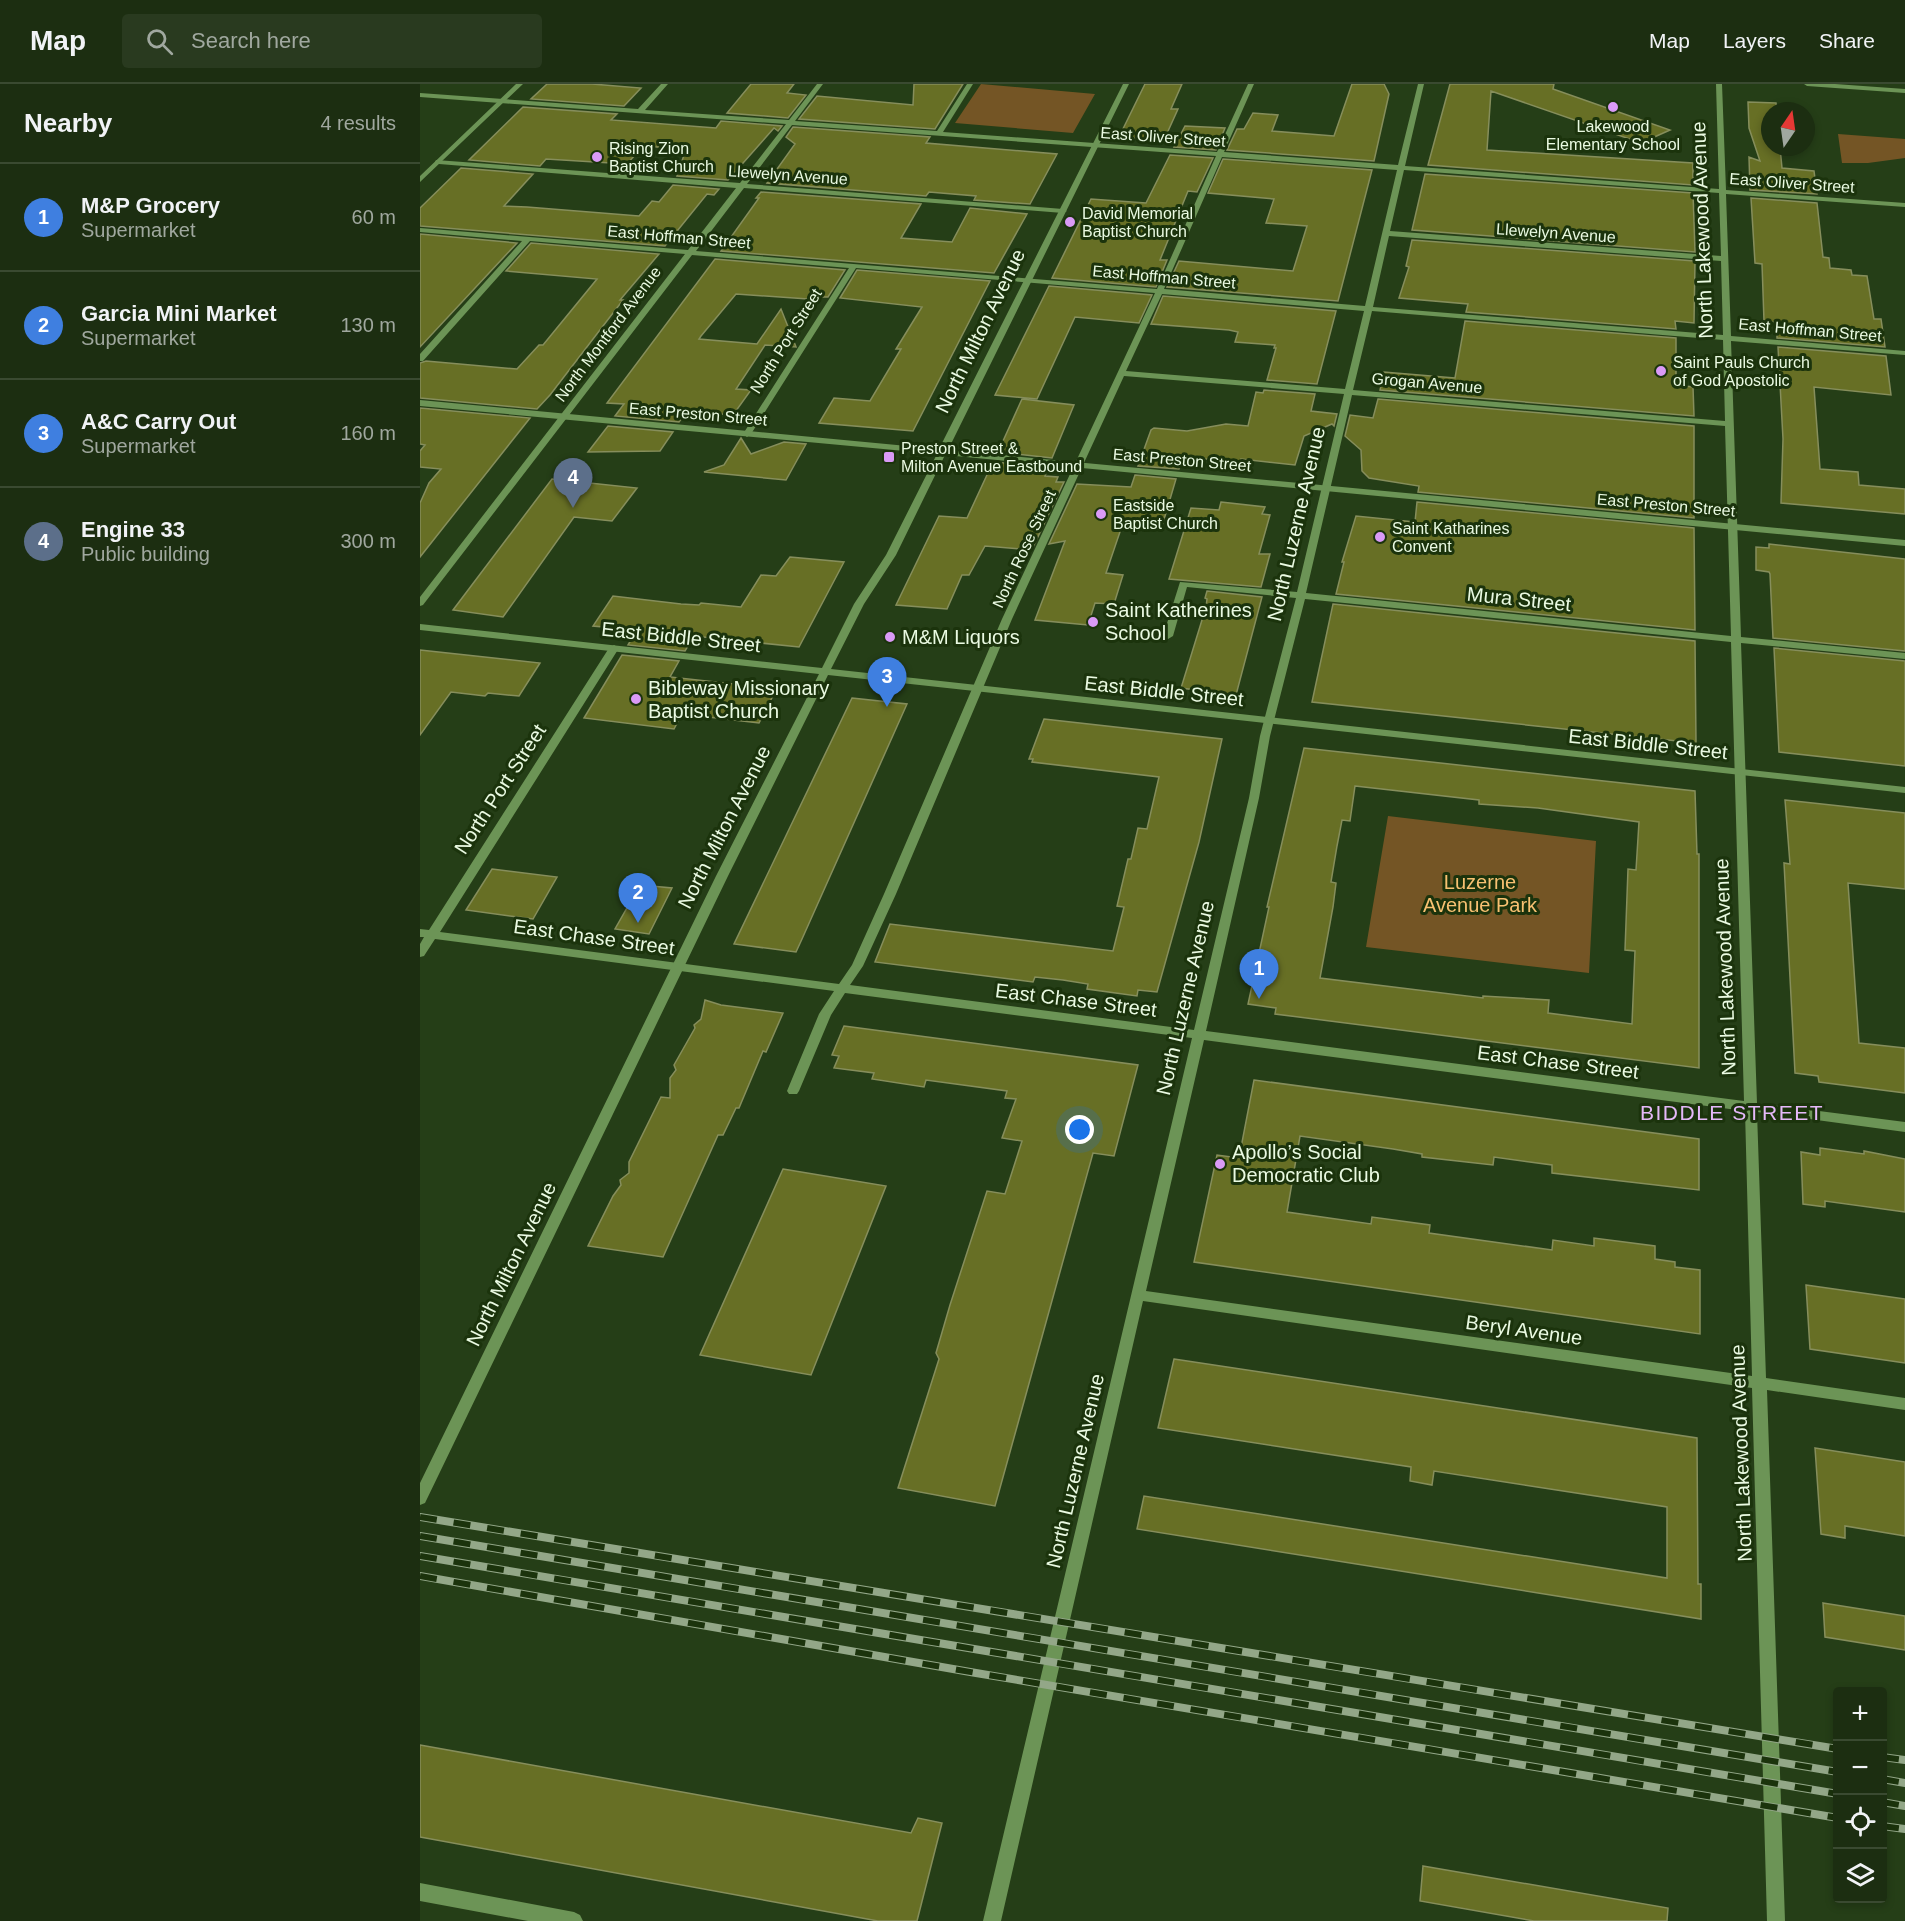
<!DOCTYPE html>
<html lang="en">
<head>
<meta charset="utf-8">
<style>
  :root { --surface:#1c2e11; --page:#293a1f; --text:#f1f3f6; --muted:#a0a89f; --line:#3a4a31; --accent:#8bbbb9 }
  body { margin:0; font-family:Arial,sans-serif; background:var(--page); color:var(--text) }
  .controls { position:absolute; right:18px; bottom:18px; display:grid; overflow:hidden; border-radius:6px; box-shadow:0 3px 9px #0003 }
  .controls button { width:54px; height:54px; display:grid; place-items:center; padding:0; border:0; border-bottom:2px solid var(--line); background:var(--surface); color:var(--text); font:30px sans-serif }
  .compass { position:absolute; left:1341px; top:18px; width:54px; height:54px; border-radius:50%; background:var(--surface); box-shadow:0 3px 9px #0003; rotate:13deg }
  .you { position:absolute; left:660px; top:1046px; width:21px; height:21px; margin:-15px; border:4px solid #fff; border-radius:50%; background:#1a73e8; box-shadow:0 0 0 9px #1a73e833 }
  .badge { display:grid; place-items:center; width:39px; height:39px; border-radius:50%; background:var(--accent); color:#fff; font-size:20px; font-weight:700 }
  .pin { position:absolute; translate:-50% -50px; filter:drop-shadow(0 2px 3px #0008) }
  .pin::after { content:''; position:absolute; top:32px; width:21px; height:18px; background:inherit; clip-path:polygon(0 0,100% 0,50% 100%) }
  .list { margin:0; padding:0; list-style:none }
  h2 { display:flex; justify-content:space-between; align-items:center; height:78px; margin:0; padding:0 24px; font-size:26px }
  h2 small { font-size:20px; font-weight:400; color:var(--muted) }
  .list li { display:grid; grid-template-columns:39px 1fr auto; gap:18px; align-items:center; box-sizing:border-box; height:108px; padding:0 24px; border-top:2px solid var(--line) }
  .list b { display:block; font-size:22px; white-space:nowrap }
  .list p { margin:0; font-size:20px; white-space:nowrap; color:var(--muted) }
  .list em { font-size:20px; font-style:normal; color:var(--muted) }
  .icon { flex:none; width:33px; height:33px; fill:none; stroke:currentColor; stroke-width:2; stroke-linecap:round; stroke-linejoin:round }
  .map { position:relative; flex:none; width:1485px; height:1837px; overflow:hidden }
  header { display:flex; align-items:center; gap:36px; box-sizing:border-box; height:84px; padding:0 30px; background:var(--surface); border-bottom:2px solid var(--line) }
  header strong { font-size:28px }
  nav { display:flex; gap:33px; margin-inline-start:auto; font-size:21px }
  .search { width:420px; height:54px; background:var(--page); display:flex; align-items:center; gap:15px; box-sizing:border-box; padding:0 21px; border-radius:6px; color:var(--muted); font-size:22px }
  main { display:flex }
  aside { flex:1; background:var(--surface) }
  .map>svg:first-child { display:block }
</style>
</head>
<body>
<header>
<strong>Map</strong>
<div class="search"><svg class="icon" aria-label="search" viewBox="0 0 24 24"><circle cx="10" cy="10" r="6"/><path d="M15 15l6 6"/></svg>Search here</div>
<nav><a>Map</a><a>Layers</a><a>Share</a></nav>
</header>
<main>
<aside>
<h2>Nearby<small>4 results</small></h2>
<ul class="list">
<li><span class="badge" style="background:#3f7fe0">1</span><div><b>M&amp;P Grocery</b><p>Supermarket</p></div><em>60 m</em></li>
<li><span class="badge" style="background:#3f7fe0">2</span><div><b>Garcia Mini Market</b><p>Supermarket</p></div><em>130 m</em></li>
<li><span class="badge" style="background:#3f7fe0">3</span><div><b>A&amp;C Carry Out</b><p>Supermarket</p></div><em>160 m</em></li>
<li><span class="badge" style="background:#5c6f8a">4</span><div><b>Engine 33</b><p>Public building</p></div><em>300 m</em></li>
</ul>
</aside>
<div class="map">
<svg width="1485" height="1837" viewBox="0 0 1485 1837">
  <rect width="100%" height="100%" fill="#253e17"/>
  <!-- green -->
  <path fill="#745525" d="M561,0L675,10L653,49L535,39Z
    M1418,50L1485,55V74L1448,79H1422Z
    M968,732L1176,757L1169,889L946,863Z"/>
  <!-- building -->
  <path fill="#676f25" stroke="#868e5c" stroke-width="1.5" fill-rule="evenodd" d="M127,0H172L221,4L204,22L111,15Z
    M331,0H374L367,9L386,11L368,34L307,29Z
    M494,0H543L515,45L379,35L397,12L493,21Z
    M725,0H762L751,25H758L744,56L699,53Z
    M932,0H964L969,10L954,77L807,66L817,45H824L833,29L858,31L852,47L914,52Z
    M1030,0H1134L1133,5L1250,46L1221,59L1071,7L1067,66L1273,79V101L1008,81Z
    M1328,18L1356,19L1357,27H1350V63H1360L1362,84L1394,87L1397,110L1330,106L1329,73L1340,77L1329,44Z
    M103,23L197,30L191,36L296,44L301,37L362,42L358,47L354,44L308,96L257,92L266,65L223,62L207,80L126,75L120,82L49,76Z
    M765,42L805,44L796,66L754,63Z
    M373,43L510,53L506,59L637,70L610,120L554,116L556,112L509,108L506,112L347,99L375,60L366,53Z
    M750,71L793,74L777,108L768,107L740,176H747L736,203L632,194L671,115L726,119Z
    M803,75L952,86L918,217L747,203L759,177L873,187L887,142L846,139L854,115L788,109Z
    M41,84L113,90L84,122L107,123L219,132L232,117L239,118L253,101L299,105L294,111L287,110L245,162L0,142V124Z
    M1005,90L1273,109L1275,168L992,146Z
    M341,108L501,120L481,154L532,158L550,124L607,130L574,189L301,167L339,114H336Z
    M1331,114L1397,119L1403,173L1409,174L1410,184L1431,186L1432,191L1447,192L1454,235H1461L1465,263L1357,254V238L1344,237L1342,180L1335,179Z
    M0,150L97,159L0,263Z
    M992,156L1275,177L1274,239L1255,237L1256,245L1046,228L1048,220L979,214L989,183L986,182Z
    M111,159L239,170L200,216H203L130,311L117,325L0,314V279L6,277L97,285L119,261H123L177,195L86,187Z
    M295,175L425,186L408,213H390L388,215L316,210L281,252L279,255L337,260L361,225L376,263L345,261L316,305L331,306L313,331L267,327L259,338L195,332L204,320L187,319Z
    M437,186L570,197L493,347L399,339L414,314L450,317L481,265H476L502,223L420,214Z
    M629,202L732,211L719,239L655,233L617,315L575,311Z
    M743,212L916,227L897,300L847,296L856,264H854L855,261L815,258L818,248L809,246L731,240Z
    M1045,237L1256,254V301L1273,303L1274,332L960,306L964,288L1035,294Z
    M1358,263L1466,272L1471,311L1394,303L1400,385L1438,388L1439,401L1485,405V430L1361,419L1363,355Z
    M844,306L895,310L891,327L917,330L914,342L912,340L884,352L875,381L821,375V378L763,373L759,385L718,382L731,346L734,344L767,347L806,340L828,342L836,308L843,309Z
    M602,315L654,321L632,374L578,368Z
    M958,315L1274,342V434L998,408L999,402L949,394L942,387L941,366L925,352L930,331L953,334Z
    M0,324L110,334L0,473V419L9,399L21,385L0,383V367L5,361L0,360Z
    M188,342L253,348L240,367L168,368Z
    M321,354L331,370L364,358L386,360L366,396L284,388L304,381Z
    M573,378L628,383L625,392L638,393L636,398H644L613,463L602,465L565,462L549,491H542L527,525L476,521L519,432L547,434Z
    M715,391L756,395L743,439L704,436L686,489L703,491L694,520L675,519L668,541L615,536L645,457L629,460L657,400L711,403Z
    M132,395L217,404L192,437L154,433L83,533L33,526Z
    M801,418L845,423L842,430L850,431L839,470H850L841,503L749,495L771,424L799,426Z
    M997,418L1274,444L1275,546L916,510L924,478H922L936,432L995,438Z
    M1349,460L1485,475V567L1353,554L1350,490L1349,488L1336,486V463L1349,464Z
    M370,473L424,478L379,563L274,552L265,567L208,561L217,546L173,542L193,512L261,520L279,521L281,519L321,523L341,491L356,492Z
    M787,507L842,513L816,611L761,604L786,523L787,515L785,514Z
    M913,520L1275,557L1276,659L892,618Z
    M1354,564L1485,577V682L1359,668Z
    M0,566L120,579L99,612L68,609L65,612L31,608L0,651Z
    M202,571L259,577L250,593L323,601L324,597L358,602L339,639L262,630L254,645L164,634Z
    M432,614L487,620L382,855L376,868L314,860Z
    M624,635L802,655L779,758L737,908L718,906L717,912L667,905L668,900L643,896L615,893L613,898L455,878L470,840L693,867L704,823L697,822L708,775H711L718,744L727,745L739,693L612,678L613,675H609Z
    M884,664L1275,707L1277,770H1279V984L855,930L856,924L828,920L849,823H847ZM935,702L1059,716V720L1118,724L1219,738L1216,786L1208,785L1205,866L1215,867L1212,940L1128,929L1129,916L1063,912V914L900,894L913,823L916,799L911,798L917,762L922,736L930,737Z
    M1365,716L1485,729V805L1428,799L1439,959L1485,964V1009L1399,998L1398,992L1375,989L1364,779L1370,780Z
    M72,785L137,793L113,835L46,826Z
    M220,801L252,804L229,850L195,845Z
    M285,916L301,921L363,929L346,968L343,967L319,1024H316L303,1051H298L243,1173L168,1162L193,1112L201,1101L200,1096L209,1089V1078L241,1013L250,1014V994L256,986L254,981L275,944L274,941L281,935Z
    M424,942L718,981L694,1072L673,1069L575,1422L478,1404L519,1275L516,1269L530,1221L567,1107L585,1110L602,1057L582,1054L596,1015L585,1014L587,1007L506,996L504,1003L452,995L454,989L414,984L419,972L412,971Z
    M834,996L1279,1055V1106L1132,1089V1081L1074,1073L1073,1081L1002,1073V1070L973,1065L880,1052L867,1128L951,1140L952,1133L1010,1141L1009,1149L1132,1166L1133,1156L1174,1162V1154L1235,1162V1175L1255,1178V1183L1280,1186V1250L774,1178L797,1071L819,1074Z
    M1400,1064L1444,1070V1067L1485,1075V1128L1405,1117V1123L1383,1120L1381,1068L1400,1071Z
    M363,1085L466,1102L391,1291L280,1271Z
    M1386,1201L1485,1215V1279L1390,1265Z
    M754,1275L1277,1354L1278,1500H1281V1535L717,1445L724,1412L1247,1494V1423L1014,1387L1012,1401L990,1397L991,1383L738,1344Z
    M1395,1364L1485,1378V1452L1425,1442V1454L1401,1450Z
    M1403,1519L1485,1532V1566L1405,1553Z
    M0,1661L491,1749L498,1734L522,1739L497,1837H458L0,1753Z
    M1003,1782L1248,1824L1247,1837H1114L1000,1817Z"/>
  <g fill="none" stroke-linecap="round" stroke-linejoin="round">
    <!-- minor -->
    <path fill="#6c9456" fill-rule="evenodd" d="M241,0H248L225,26L369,36L397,0H403L375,37L517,47L547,0H553L523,48L797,68L828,0H834L804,68L978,81L998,0H1004L985,82L1299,105L1296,0H1302L1306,106L1485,119V123L1306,110L1311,252L1485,267V271L1311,257L1321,553L1485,569V575L1321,559L1337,1019L1485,1038V1048L1337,1028L1346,1294L1485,1314V1326L1347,1306L1365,1837H1347L1332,1304L723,1217L581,1837H563L772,954L425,909L411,931L379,1007L377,1010H369L367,1007L399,930L414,907L15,855L4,872L0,873V860L4,853H0V845L9,846L189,564L194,561L199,564L20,848L419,900L432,881L464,810L582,535L735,209L436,184L331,350L327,353L323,350L429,184L272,171L3,521L0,522V513L265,170L110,157L3,277H0V270L102,157L0,148V144L268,166L316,104L19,80L15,78L16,76L320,99L366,40L0,13V9L218,25ZM372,41L796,72L737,205L276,167L324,104L643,129L647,127L643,125L327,100ZM802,73L977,86L945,222L744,205ZM984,86L1299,109L1301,172L970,147ZM969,152L1301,177L1303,251L953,223ZM742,210L944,227L925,305L706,287ZM952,227L1303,256L1305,337L933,306ZM704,292L924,310L877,508L760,498L743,552L748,555L753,552L767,503L876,514L840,652L829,714L774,946L430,901L443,882L476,810L592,535ZM932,311L1305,342L1311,552L886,509ZM885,515L1311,558L1324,1017L786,947L839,714L850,652ZM784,956L1325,1027L1332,1292L726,1207Z
      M0,1799L154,1828L160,1831L163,1837H108L0,1817Z"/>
    <!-- tertiary -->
    <path fill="#6c9456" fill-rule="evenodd" d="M96,0H103L0,98V92Z
      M703,0H709L528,366L1485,456V462L525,371L476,471L444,520L411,585L1485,703V709L408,591L308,792L5,1419L0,1421V1399L296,792L399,590L0,546V540L402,584L434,520L466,471L517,370L0,322V316L519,365Z
      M1384,0H1415L1485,5V9L1387,2Z"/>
    <!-- rail casing -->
    <g stroke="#93a788" stroke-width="8">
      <path id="rail" d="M0,1433L1418,1665
        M0,1452L1418,1688
        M0,1472L1418,1710
        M0,1492L556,1589L1418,1734
        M1462,1673L1485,1676
        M1462,1695L1485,1699
        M1462,1718L1485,1722
        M1462,1742L1485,1745"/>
    </g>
    <!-- rail -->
    <use href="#rail" stroke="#1b330c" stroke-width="6" stroke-dasharray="17" stroke-linecap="butt"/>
  </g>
  <!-- markers -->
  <g fill="#da9af6" stroke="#1b330c" stroke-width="2">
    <circle cx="1193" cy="23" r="6"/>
    <circle cx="177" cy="73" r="6"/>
    <circle cx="650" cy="138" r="6"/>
    <circle cx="1241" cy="287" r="6"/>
    <rect x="463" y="367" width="12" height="12" rx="3"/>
    <circle cx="681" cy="430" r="6"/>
    <circle cx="960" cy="453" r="6"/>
    <circle cx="673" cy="538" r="6"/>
    <circle cx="470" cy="553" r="6"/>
    <circle cx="216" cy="615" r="6"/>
    <circle cx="800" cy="1080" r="6"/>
  </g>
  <g text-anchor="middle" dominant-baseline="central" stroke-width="6" stroke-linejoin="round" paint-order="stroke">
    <!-- far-poi labels -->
    <g font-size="16" fill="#eafae2" stroke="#1b330c" text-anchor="start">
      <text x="1193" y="42" text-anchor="middle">Lakewood<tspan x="1193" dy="18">Elementary School</tspan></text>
      <text x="189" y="64">Rising Zion<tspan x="189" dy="18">Baptist Church</tspan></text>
      <text x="662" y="129">David Memorial<tspan x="662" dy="18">Baptist Church</tspan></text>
      <text x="1253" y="278">Saint Pauls Church<tspan x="1253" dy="18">of God Apostolic</tspan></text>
      <text x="481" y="364">Preston Street &amp;<tspan x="481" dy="18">Milton Avenue Eastbound</tspan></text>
      <text x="693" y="421">Eastside<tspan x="693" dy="18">Baptist Church</tspan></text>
      <text x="972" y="444">Saint Katharines<tspan x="972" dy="18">Convent</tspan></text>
    </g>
    <!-- far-street labels -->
    <g font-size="16" fill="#eafae2" stroke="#1b330c">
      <text transform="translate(743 53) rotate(4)">East Oliver Street</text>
      <text transform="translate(368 91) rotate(4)">Llewelyn Avenue</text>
      <text transform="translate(1372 99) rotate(4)">East Oliver Street</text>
      <text transform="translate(1136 149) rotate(4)">Llewelyn Avenue</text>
      <text transform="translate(259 153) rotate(5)">East Hoffman Street</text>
      <text transform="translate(744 193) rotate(5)">East Hoffman Street</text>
      <text transform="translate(1390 246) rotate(5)">East Hoffman Street</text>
      <text transform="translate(188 250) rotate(-53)">North Montford Avenue</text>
      <text transform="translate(366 257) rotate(-58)">North Port Street</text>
      <text transform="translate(1007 299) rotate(5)">Grogan Avenue</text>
      <text transform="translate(278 330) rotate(5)">East Preston Street</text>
      <text transform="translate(762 376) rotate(5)">East Preston Street</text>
      <text transform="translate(1246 421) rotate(5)">East Preston Street</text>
      <text transform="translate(604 465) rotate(-65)">North Rose Street</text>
    </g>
    <!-- street labels -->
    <g font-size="20" fill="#eafae2" stroke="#1b330c">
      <text transform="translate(1282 146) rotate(-92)">North Lakewood Avenue</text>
      <text transform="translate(560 247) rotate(-64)">North Milton Avenue</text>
      <text transform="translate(876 440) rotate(-77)">North Luzerne Avenue</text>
      <text transform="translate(1099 515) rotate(6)">Mura Street</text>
      <text transform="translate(261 553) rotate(6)">East Biddle Street</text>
      <text transform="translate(744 607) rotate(6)">East Biddle Street</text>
      <text transform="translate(1228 660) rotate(6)">East Biddle Street</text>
      <text transform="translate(80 705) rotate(-57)">North Port Street</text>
      <text transform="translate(304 743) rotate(-63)">North Milton Avenue</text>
      <text transform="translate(174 853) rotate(8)">East Chase Street</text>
      <text transform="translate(1305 883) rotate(-92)">North Lakewood Avenue</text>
      <text transform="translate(765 914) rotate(-77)">North Luzerne Avenue</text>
      <text transform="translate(656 916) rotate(7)">East Chase Street</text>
      <text transform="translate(1138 978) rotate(7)">East Chase Street</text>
      <text transform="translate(91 1180) rotate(-64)">North Milton Avenue</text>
      <text transform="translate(1104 1246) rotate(8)">Beryl Avenue</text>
      <text transform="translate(1321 1369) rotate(-92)">North Lakewood Avenue</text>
      <text transform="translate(655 1387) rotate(-77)">North Luzerne Avenue</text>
    </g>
    <!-- poi labels -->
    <g font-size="20" fill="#eafae2" stroke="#1b330c" text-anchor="start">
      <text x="685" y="526">Saint Katherines<tspan x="685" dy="23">School</tspan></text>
      <text x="482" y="553">M&amp;M Liquors</text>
      <text x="228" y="604">Bibleway Missionary<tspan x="228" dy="23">Baptist Church</tspan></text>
      <text x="812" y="1068">Apollo’s Social<tspan x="812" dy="23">Democratic Club</tspan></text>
    </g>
    <!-- park labels -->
    <g font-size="20" fill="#f8c172" stroke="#1b330c">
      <text x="1060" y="798">Luzerne<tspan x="1060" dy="23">Avenue Park</tspan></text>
    </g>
    <!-- neighbourhood labels -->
    <g font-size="21" letter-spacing="1.5" fill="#e5b9f9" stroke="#1b330c">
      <text x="1312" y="1028">BIDDLE STREET</text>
    </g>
  </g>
</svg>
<div class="controls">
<button>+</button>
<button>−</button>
<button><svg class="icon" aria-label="locate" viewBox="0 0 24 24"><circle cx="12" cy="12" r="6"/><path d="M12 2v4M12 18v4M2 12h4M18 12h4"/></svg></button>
<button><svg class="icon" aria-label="layers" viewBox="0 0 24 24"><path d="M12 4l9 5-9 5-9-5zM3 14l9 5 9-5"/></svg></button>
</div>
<svg class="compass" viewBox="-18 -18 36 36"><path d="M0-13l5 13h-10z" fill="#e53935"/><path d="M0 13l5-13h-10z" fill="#a0a89f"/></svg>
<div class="you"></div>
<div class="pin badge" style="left:839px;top:915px;background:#3f7fe0">1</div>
<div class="pin badge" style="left:218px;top:839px;background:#3f7fe0">2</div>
<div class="pin badge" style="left:467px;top:623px;background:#3f7fe0">3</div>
<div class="pin badge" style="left:153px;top:424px;background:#5c6f8a">4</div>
</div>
</main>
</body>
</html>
